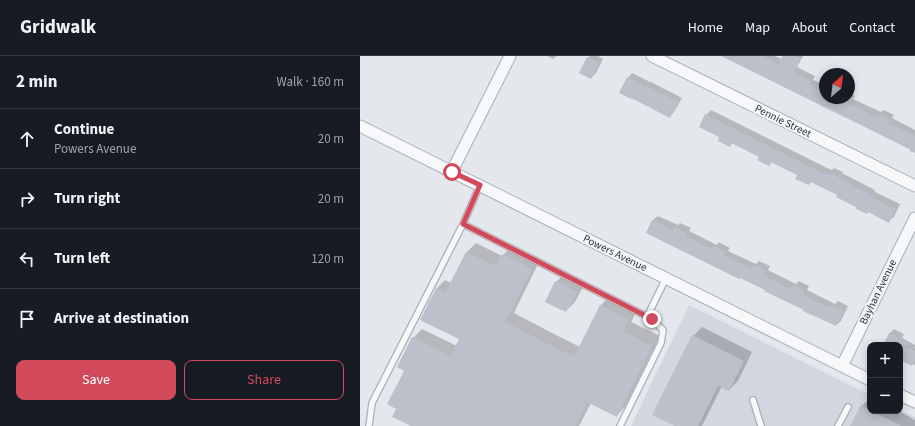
<!DOCTYPE html>
<html lang="en">
<head>
<meta charset="utf-8">
<style>
  :root { --surface:#171b24; --page:#242831; --text:#f1f3f6; --muted:#9ea1a6; --line:#363941; --accent:#d1495b }
  body { margin:0; font-family:"Source Sans 3",sans-serif; background:var(--page); color:var(--text) }
  .controls { position:absolute; right:12px; bottom:12px; display:grid; overflow:hidden; border-radius:8px; box-shadow:0 2px 10px #0003 }
  .controls button { width:36px; height:36px; display:grid; place-items:center; padding:0; border:0; border-bottom:1px solid var(--line); background:var(--surface); color:var(--text); font:20px sans-serif }
  .compass { position:absolute; left:459px; top:12px; width:36px; height:36px; border-radius:50%; background:var(--surface); box-shadow:0 2px 10px #0003; rotate:28deg }
  .stop { position:absolute; width:12px; height:12px; margin:-9px; border:3px solid #d1495b; border-radius:50%; background:#fff }
  .stop.end { background:#d1495b; border-color:#fff; box-shadow:0 1px 4px #0008 }
  .list { margin:0; padding:0; list-style:none }
  h2 { display:flex; justify-content:space-between; align-items:center; height:52px; margin:0; padding:0 16px; font-size:17px }
  h2 small { font-size:13px; font-weight:400; color:var(--muted) }
  .list li { display:grid; grid-template-columns:26px 1fr auto; gap:12px; align-items:center; box-sizing:border-box; height:60px; padding:0 16px; border-top:1px solid var(--line) }
  .list b { display:block; font-size:15px; white-space:nowrap }
  .list p { margin:0; font-size:13px; white-space:nowrap; color:var(--muted) }
  .list em { font-size:13px; font-style:normal; color:var(--muted) }
  .actions { display:flex; gap:8px; padding:12px 16px }
  .actions a { flex:1; padding:9px 0; border:1px solid var(--accent); border-radius:8px; text-align:center; font-size:14px; color:var(--accent) }
  .actions .main { background:var(--accent); color:#fff }
  .icon { flex:none; width:22px; height:22px; fill:none; stroke:currentColor; stroke-width:2; stroke-linecap:round; stroke-linejoin:round }
  .map { position:relative; flex:none; width:555px; height:370px; overflow:hidden }
  header { display:flex; align-items:center; gap:24px; box-sizing:border-box; height:56px; padding:0 20px; background:var(--surface); border-bottom:1px solid var(--line) }
  header strong { font-size:19px }
  nav { display:flex; gap:22px; margin-inline-start:auto; font-size:14px }
  main { display:flex }
  aside { flex:1; background:var(--surface) }
  .map>svg:first-child { display:block }
</style>
</head>
<body>
<header>
<strong>Gridwalk</strong>
<nav><a>Home</a><a>Map</a><a>About</a><a>Contact</a></nav>
</header>
<main>
<aside>
<h2>2 min<small>Walk · 160 m</small></h2>
<ul class="list">
<li><svg class="icon" aria-label="ahead" viewBox="0 0 24 24"><path d="M12 20V5M6 11l6-6 6 6"/></svg><div><b>Continue</b><p>Powers Avenue</p></div><em>20 m</em></li>
<li><svg class="icon" aria-label="right" viewBox="0 0 24 24"><path d="M7 20v-9h11M14 6l5 5-5 5"/></svg><div><b>Turn right</b></div><em>20 m</em></li>
<li><svg class="icon" aria-label="left" viewBox="0 0 24 24"><path d="M17 20v-9H6M10 6l-5 5 5 5"/></svg><div><b>Turn left</b></div><em>120 m</em></li>
<li><svg class="icon" aria-label="arrive" viewBox="0 0 24 24"><path d="M6 21V4h12l-3 4 3 4H6"/></svg><div><b>Arrive at destination</b></div></li>
</ul>
<div class="actions"><a class="main">Save</a><a>Share</a></div>
</aside>
<div class="map">
<svg width="555" height="370" viewBox="0 0 555 370">
  <rect width="100%" height="100%" fill="#e4e7ec"/>
  <!-- built -->
  <path fill="#d2d6de" d="M329,249L510,339V355H540V354L555,361V370H271Z"/>
  <!-- shadow -->
  <path fill="#0003" d="M187,0H197L193,3Z
    M230,0H238L243,3L236,17L231,22L228,2Z
    M364,0H415L422,3L424,0H443L437,11L455,20L453,24L465,29V42H489V37L495,40L493,43L521,56L524,54L534,59L532,62L555,74V97L550,95L551,92Z
    M272,17L290,26H291L322,42L314,56L310,61L272,41L268,22Z
    M351,54L467,112L472,114L474,112L483,116L482,117L515,134V136L540,148L534,161L529,165L509,155L507,157L478,138L412,106L409,109L400,101L372,87L370,90L361,81L346,59Z
    M298,160L318,169L320,167L331,172L329,175L357,189L359,186L370,192L368,195L396,208L399,205L410,210L408,214L436,228L439,225L449,230L447,234L475,248L478,245L488,250L481,265L476,269L406,234L287,176L293,164Z
    M116,187L142,200L152,190L180,204L154,257L192,277L220,291L241,249L250,240L277,254L271,266L300,280L265,351L256,360L231,347L219,370H53L37,352L53,282L62,273L97,290L101,283L76,233L85,224L91,227L107,196Z
    M205,217L225,227L215,246L206,255L196,226Z
    M342,271L392,296L378,325L369,334L362,330L342,370H317L333,280Z
    M534,273L544,278L542,282L555,289V309L540,303V289H524L529,278Z
    M510,342V355H539L555,364V370H491L502,350Z"/>
  <!-- building -->
  <path fill="#bbc0ca" d="M361,0H402L418,8L423,0H435L440,3L434,16L451,25L449,28L465,36V42H492L489,48L516,61L518,58L530,64L528,67L555,80V96Z
    M227,1L239,7L231,23L219,17Z
    M267,21L285,31L286,30L318,46L310,62L271,42V43L259,37Z
    M345,58L462,117L467,118L468,116L479,121L478,122L511,139V141L536,153L529,167L508,156L507,158L496,153V151L476,141L477,139L451,126L449,129L435,123L437,119L411,106L409,110L397,104L399,101L372,87L370,91L358,85L359,81L339,71Z
    M292,164L313,174L315,171L327,177L325,180L352,193L354,190L366,196L364,199L392,213L394,209L406,215L404,219L431,233L433,229L445,235L443,239L471,252L472,249L484,255L476,270L443,255L444,254L404,235L405,234L380,222L379,223L286,177Z
    M106,196L136,210L142,198L172,213L145,266L214,301L240,249L269,263L263,275L292,290L257,361L227,346L216,370H51L32,361L36,353L27,348L44,315L37,311L52,281L90,300L99,283L60,264L76,232L85,237Z
    M195,225L217,236L206,256L185,246Z
    M529,277L552,289H542L555,295V303L552,310L540,304V289H523Z
    M332,279L384,305L369,335L358,330L338,370H315L292,359Z
    M501,349L510,354V355H512L541,370H490Z"/>
  <g fill="none" stroke-linecap="round" stroke-linejoin="round">
    <!-- lane casing -->
    <g stroke="#a9aeb7" stroke-width="8">
      <path id="lane" d="M103,168L292,263L303,274L301,287L260,370
        M287,261L306,222
        M393,344L401,370
        M9,370L12,347L103,168L120,129
        M478,370L488,351"/>
    </g>
    <!-- street casing -->
    <g stroke="#a9aeb7" stroke-width="13">
      <path id="street" d="M292,0L555,130
        M0,70L510,324
        M92,115L150,0
        M482,310L555,162
        M540,339L555,346"/>
    </g>
    <!-- lane -->
    <use href="#lane" stroke="#f7f8fa" stroke-width="5.5"/>
    <!-- street -->
    <use href="#street" stroke="#f7f8fa" stroke-width="11"/>
  </g>
  <g fill="none" stroke-linecap="round" stroke-linejoin="round">
    <!-- route -->
    <path stroke="#d1495b" stroke-width="5" d="M92,116L120,129L103,168L292,263"/>
  </g>
  <g text-anchor="middle" dominant-baseline="central" stroke-width="4" stroke-linejoin="round" paint-order="stroke">
    <!-- street labels -->
    <g font-size="11" fill="#2b3445" stroke="#f4f6f9">
      <text transform="translate(423 65) rotate(26)">Pennie Street</text>
      <text transform="translate(255 197) rotate(26)">Powers Avenue</text>
      <text transform="translate(518 236) rotate(-64)">Bayhan Avenue</text>
    </g>
  </g>
</svg>
<div class="controls">
<button>+</button>
<button>−</button>
</div>
<svg class="compass" viewBox="-18 -18 36 36"><path d="M0-13l5 13h-10z" fill="#e53935"/><path d="M0 13l5-13h-10z" fill="#9ea1a6"/></svg>
<div class="stop" style="left:92px;top:116px"></div>
<div class="stop end" style="left:292px;top:263px"></div>
</div>
</main>
</body>
</html>
